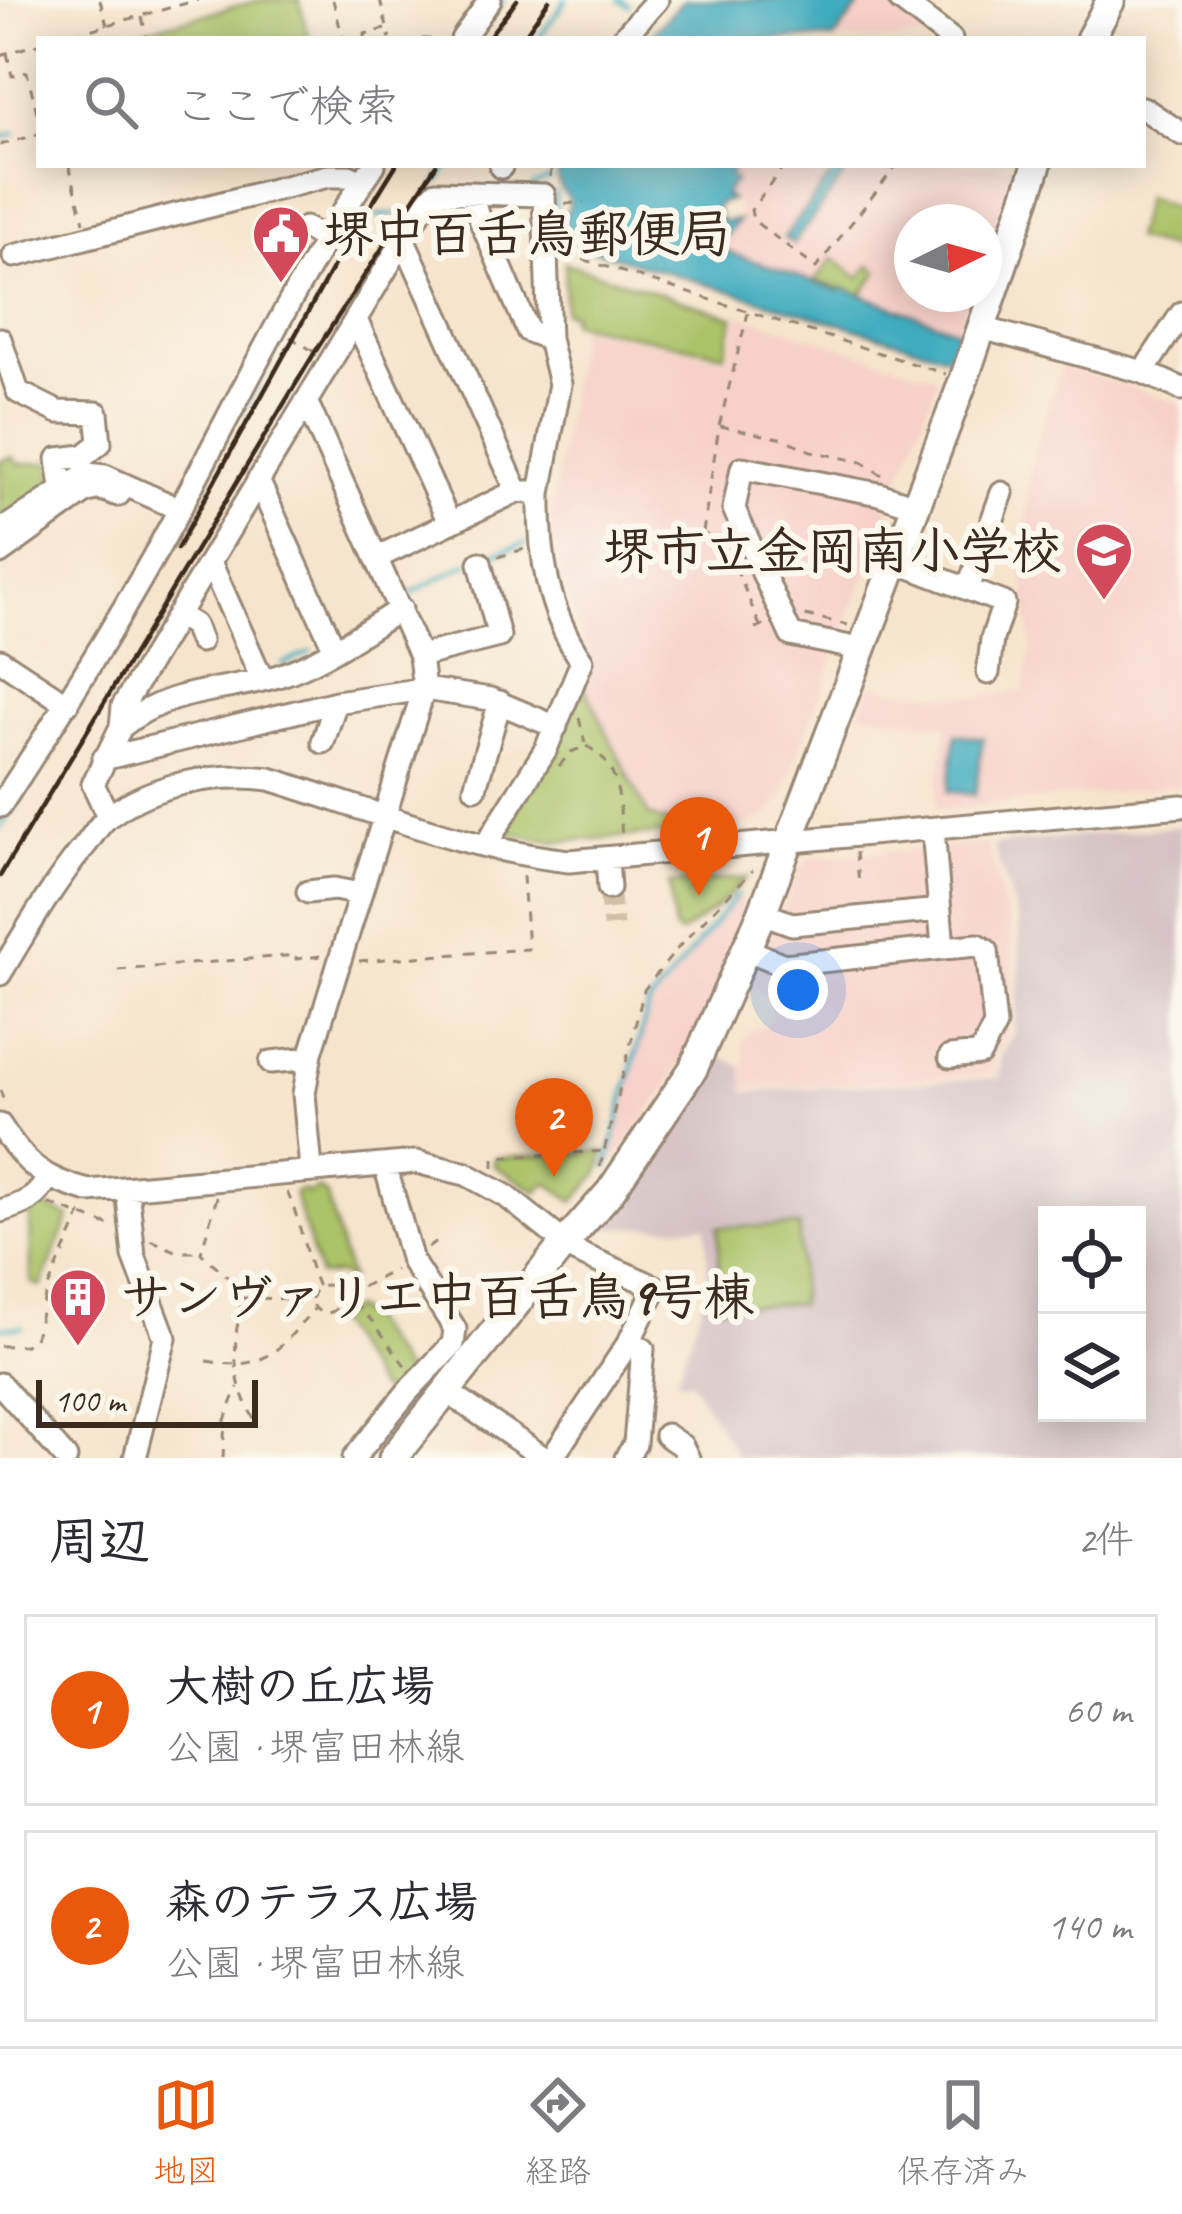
<!DOCTYPE html>
<html lang="ja">
<head>
<meta charset="utf-8">
<style>
  :root { --surface:#fff; --page:#f7f7f7; --text:#2b2b33; --muted:#7c7c81; --line:#e1e1e2; --accent:#ea580c }
  body { margin:0; font-family:Caveat,"Klee One",sans-serif; background:var(--page); color:var(--text) }
  .controls { position:absolute; right:36px; bottom:36px; display:grid; overflow:hidden; border-radius:0px; box-shadow:0 6px 30px #0003 }
  .controls button { width:108px; height:108px; display:grid; place-items:center; padding:0; border:0; border-bottom:3px solid var(--line); background:var(--surface); color:var(--text); font:60px sans-serif }
  .compass { position:absolute; left:894px; top:204px; width:108px; height:108px; border-radius:50%; background:var(--surface); box-shadow:0 6px 30px #0003; rotate:85deg }
  .scale { position:absolute; left:36px; bottom:30px; width:222px; box-sizing:border-box; padding-left:12px; border:6px solid #3b2a1e; border-top:0; font-size:33px; line-height:42px; white-space:nowrap; color:#3b2a1e; -webkit-text-stroke:9px #fbf7ec; paint-order:stroke }
  .you { position:absolute; left:798px; top:990px; width:42px; height:42px; margin:-30px; border:9px solid #fff; border-radius:50%; background:#1a73e8; box-shadow:0 0 0 18px #1a73e833 }
  .badge { display:grid; place-items:center; width:78px; height:78px; border-radius:50%; background:var(--accent); color:#fff; font-size:39px; font-weight:700 }
  .pin { position:absolute; translate:-50% -99px; filter:drop-shadow(0 3px 6px #0008) }
  .pin::after { content:''; position:absolute; top:63px; width:42px; height:36px; background:inherit; clip-path:polygon(0 0,100% 0,50% 100%) }
  .list { margin:0; padding:0; list-style:none }
  h2 { display:flex; justify-content:space-between; align-items:center; height:156px; margin:0; padding:0 48px; font-size:51px }
  h2 small { font-size:39px; font-weight:400; color:var(--muted) }
  .list li { display:grid; grid-template-columns:78px 1fr auto; gap:36px; align-items:center; box-sizing:border-box; height:192px; margin:0 24px 24px; padding:0 24px; border:3px solid var(--line); border-radius:0px }
  .list b { display:block; font-size:45px; white-space:nowrap }
  .list p { margin:0; font-size:39px; white-space:nowrap; color:var(--muted) }
  .list em { font-size:39px; font-style:normal; color:var(--muted) }
  .icon { flex:none; width:66px; height:66px; fill:none; stroke:currentColor; stroke-width:2; stroke-linecap:round; stroke-linejoin:round }
  .map { position:relative; flex:none; width:1182px; height:1458px; overflow:hidden }
  .search { position:absolute; background:var(--surface); box-shadow:0 6px 30px #0003; left:36px; right:36px; top:36px; height:132px; display:flex; align-items:center; gap:30px; box-sizing:border-box; padding:0 42px; border-radius:0px; color:var(--muted); font-size:45px }
  .sheet { height:588px; background:var(--surface) }
  nav { display:flex; justify-content:space-around; align-items:center; box-sizing:border-box; height:168px; border-top:3px solid var(--line); background:var(--surface); font-size:33px; color:var(--muted) }
  nav a { display:grid; justify-items:center; gap:6px }
  nav .on { color:var(--accent) }
  .map>svg:first-child { display:block }
</style>
</head>
<body>
<div class="map">
<svg width="1182" height="1458" viewBox="0 0 1182 1458">
  <rect width="100%" height="100%" fill="#fbf7ec"/>
  <filter id="ink" filterUnits="userSpaceOnUse"><feTurbulence type="fractalNoise" baseFrequency=".00833" numOctaves="2"/><feDisplacementMap in="SourceGraphic" scale="24" xChannelSelector="R" yChannelSelector="G"/><feConvolveMatrix kernelMatrix="1 2 1 2 8 2 1 2 1" color-interpolation-filters="sRGB"/></filter>
  <filter id="wash" filterUnits="userSpaceOnUse"><feTurbulence type="fractalNoise" baseFrequency=".004" numOctaves="4" result="noise"/><feDisplacementMap in="SourceGraphic" scale="48" xChannelSelector="R" yChannelSelector="G"/><feGaussianBlur stdDeviation="2.7" result="paint"/><feColorMatrix in="noise" values="0 0 0 0 0 0 0 0 0 0 0 0 0 0 0 0 0 1.4 0 .05"/><feComposite in="paint" operator="in"/></filter>
  <g filter="url(#wash)">
    <rect width="100%" height="100%" fill="#f6e4cc"/>
    <!-- built -->
    <path fill="#f7d0c9" d="M865,0H889L937,39H835Z
      M736,165H1017L984,264V222H912V294H974L969,296L959,328L716,248L740,220L737,205L724,194L734,181L728,175Z
      M740,315L938,378L783,794L769,814L750,825L689,832L648,816L583,684L591,661L569,603L555,582L550,521L579,328L729,359Z
      M1062,365L1182,405V785L935,810L947,725L859,712L871,684L899,691L976,697L1024,691L1031,645L1022,558L1032,456Z
      M987,843L1012,931L1014,972L1007,1033L994,1056V1075L745,1089L743,1041L748,1032L771,1022V996L748,986L800,869L812,859Z
      M738,897L748,912L700,1026L663,1093L610,1167L650,1008Z"/>
    <!-- industrial -->
    <path fill="#d2bec1" fill-rule="evenodd" d="M1182,826V1458H738L691,1381L676,1380L708,1286L706,1226L606,1228L717,1054L742,1067L745,1092L999,1078L1001,1056L1014,1033L1020,963L1018,920L993,845ZM1047,1215H1137V1413H1047Z"/>
    <!-- green -->
    <path fill="#aac268" stroke="#727643" stroke-width="3" d="M260,0H299L310,39H111Z
      M1145,197L1182,211V251L1134,239Z
      M833,258L859,278L870,265L878,272L861,295L815,281Z
      M565,263L734,317L725,354L571,322V313L564,312Z
      M13,457L18,464L51,462L54,486L6,522L0,514V461Z
      M583,684L648,815L689,832L553,842L500,831Z
      M746,878L717,907L680,934L674,930L669,884Z
      M604,1151L599,1173L574,1202L547,1182L537,1192L494,1166V1158Z
      M318,1188L326,1194L350,1280L338,1274L319,1276L294,1193L303,1190L307,1194Z
      M42,1205L69,1217L41,1287L31,1282L30,1214Z
      M799,1226L800,1304L720,1306L718,1227Z
      M352,1308L368,1320L408,1377L389,1395L377,1387L334,1321Z"/>
    <!-- water -->
    <path fill="#40acbf" stroke="#3e6b6e" stroke-width="3" d="M684,0H864L834,39H647Z
      M558,165H736L728,175L735,181L724,194L731,200L719,203L716,209L721,221L739,220L716,248L840,291L843,288L960,331L951,357L566,242L564,213L569,209V198C560,192 555,175 558,165Z
      M839,165H852L793,244L784,238Z
      M956,734L983,738L975,795L948,791Z"/>
    <g fill="none" stroke-linecap="round" stroke-linejoin="round">
      <!-- stream -->
      <path stroke="#40acbf" stroke-width="4.5" d="M619,0L629,6
        M475,39L503,0
        M538,39L566,0
        M0,138L15,134
        M437,183L449,165
        M533,186L550,179
        M555,193L556,233
        M377,216L395,214
        M348,222L387,165
        M242,414L275,353
        M482,558L527,543
        M407,595L471,562
        M283,664L311,652
        M0,828L127,624
        M607,1167L648,1006L737,895
        M0,1328L22,1327"/>
    </g>
  </g>
  <g filter="url(#ink)">
    <g fill="none" stroke-linecap="round" stroke-linejoin="round">
      <!-- minor-tunnel -->
      <path stroke="#d1bfa9" stroke-width="21" stroke-dasharray="21 10" stroke-linecap="butt" d="M609,888L613,926"/>
      <!-- minor casing -->
      <g stroke="#988775" stroke-width="27">
        <path id="minor" d="M900,0L951,39
          M462,39L490,0
          M622,39L657,0
          M1143,108L1182,134
          M501,167L502,165
          M469,193L528,331L549,339
          M305,228L327,240
          M404,240L517,491
          M14,256L328,176H349L362,182
          M356,320L449,522
          M982,328L1143,372L1182,389
          M0,339L18,392L58,412L97,413L100,443L84,456L58,459L62,488
          M1143,372L1182,313
          M306,401L420,656L424,689L311,1053L304,1094L311,1169
          M258,480L334,648
          M0,531L87,474L105,476L179,509
          M0,553L85,492L99,488L118,495
          M894,561L1004,603L992,639L988,673
          M210,562L262,679
          M968,589L1002,493
          M178,615L194,625L200,641
          M860,649L791,635L734,509L742,468L879,494L915,506
          M420,656L499,636L480,563
          M0,660L67,704
          M121,727C170,687 221,693 278,676C321,663 362,632 401,609
          M323,742L336,702
          M103,759L336,702L424,689L490,699L556,727
          M475,788L500,702
          M0,806C62,712 122,616 176,516C239,398 298,275 374,165
          M108,816L93,784L121,727L123,706L425,204L436,192L544,195L549,339L560,384L540,493L517,491L378,557
          M933,829L943,948L978,945L987,951L995,1025L980,1054L950,1057
          M485,846L546,749L582,661C547,611 539,553 540,493
          M607,859L609,888
          M308,892L334,889L360,894
          M762,913L792,924L940,910
          M748,950L784,965L943,948
          M0,974C27,929 53,884 87,843C94,834 101,821 111,815C154,783 218,772 270,779C368,809 467,850 569,861L1182,806
          M271,1062L310,1058
          M0,1125C26,1165 42,1179 89,1191L416,1162L466,1174L506,1196L576,1252L656,1287L629,1342L552,1458
          M127,1188L134,1256L165,1338L135,1458
          M0,1211C22,1205 38,1199 48,1177
          M0,1384L66,1458
          M446,1391L544,1458
          M666,1435L682,1446L688,1458
          M354,1458L409,1390L453,1344L455,1329L412,1261L385,1165
          M626,1458L635,1444L643,1349L629,1342"/>
      </g>
      <!-- major casing -->
      <g stroke="#988775" stroke-width="33">
        <path id="major" d="M1090,39L1111,0
          M393,1458L564,1244L610,1192L693,1069L762,913L964,379L1037,165"/>
      </g>
      <!-- path -->
      <path stroke="#988775" stroke-width="3" stroke-dasharray="9 9" stroke-linecap="butt" d="M100,0L107,25
        M333,0L343,39
        M380,0L390,39
        M142,17L147,39
        M57,39L198,0
        M365,39V34L385,29
        M421,39H436
        M7,53L12,76L27,72L39,121
        M0,55L39,44
        M0,145L39,134
        M69,165L84,222
        M785,165L751,210L753,220L816,268L897,165
        M550,177L552,165
        M565,204L584,202
        M566,254L946,374
        M290,337L313,351
        M720,426L784,439L811,451L862,462L882,475
        M700,532L726,544L760,626
        M703,532L719,426L748,313
        M498,557L524,549
        M805,615L848,625
        M755,628L767,623
        M579,718L585,743
        M586,746C622,763 619,804 622,838
        M559,766L571,752L584,747
        M856,852L859,884
        M359,961L528,949L523,876
        M118,970L296,955V959L321,956
        M0,1090L6,1107
        M600,1167L644,990L682,943L753,870
        M494,1168V1158L604,1151
        M287,1192C302,1223 304,1255 318,1287
        M217,1197L201,1253C213,1264 234,1279 239,1296C243,1307 237,1323 236,1335C234,1369 238,1399 260,1426
        M49,1204L114,1227
        M151,1240L178,1252H199
        M428,1248L441,1238
        M312 1299a14 14 0 1 1 28 0a14 14 0 1 1-28 0Z
        M340,1294L346,1295L373,1322L406,1367
        M346,1295L395,1270
        M242,1298L311,1299
        M0,1346L25,1345L35,1337L46,1292L84,1207
        M207,1361C267,1372 278,1350 315,1308
        M223,1458L225,1420L238,1387"/>
      <!-- minor -->
      <use href="#minor" stroke="#fff" stroke-width="21"/>
      <!-- major -->
      <use href="#major" stroke="#fff" stroke-width="27"/>
      <!-- rail -->
      <path stroke="#3b2a1e" stroke-width="4.5" d="M487,39L517,0
        M522,39L549,0
        M177,549L334,265L396,165
        M0,876L315,352L436,165"/>
    </g>
  </g>
  <!-- icons -->
  <defs>
    <g id="civic-pin" transform="scale(3)"><path d="M0 17L-7.5 6A9.5 9.5 0 1 1 7.5 6Z" fill="#d1495b" stroke="#fbf7ec"/><path d="M-.6-6.5H3V-4.5H.6V-3L4-1V1h2V6H-6V1h2V-1L-.6-3ZM-1.2 2.5V6h2.4V2.5Z" fill="#fff"/></g>
    <g id="school-pin" transform="scale(3)"><path d="M0 17L-7.5 6A9.5 9.5 0 1 1 7.5 6Z" fill="#d1495b" stroke="#fbf7ec"/><path d="M0-5L7-2L0 1L-7-2ZM-4 1L0 2.5L4 1V4Q0 6-4 4Z" fill="#fff"/></g>
    <g id="building-pin" transform="scale(3)"><path d="M0 17L-7.5 6A9.5 9.5 0 1 1 7.5 6Z" fill="#d1495b" stroke="#fbf7ec"/><path d="M-4-6H4V6H1V3H-1V6H-4ZM-2.5-4.3h1.7v1.8h-1.7ZM.8-4.3h1.7v1.8H.8ZM-2.5-1h1.7V.8h-1.7ZM.8-1h1.7V.8H.8Z" fill="#fff"/></g>
  </defs>
  <g fill-rule="evenodd">
    <use href="#civic-pin" x="281" y="234"/>
    <use href="#school-pin" x="1104" y="551"/>
    <use href="#building-pin" x="78" y="1297"/>
  </g>
  <g text-anchor="middle" dominant-baseline="central" stroke-width="12" stroke-linejoin="round" paint-order="stroke">
    <!-- poi labels -->
    <g font-size="51" font-weight="bold" fill="#3b2a1e" stroke="#fbf7ec" text-anchor="start">
      <text x="323" y="234">堺中百舌鳥郵便局</text>
      <text x="1062" y="551" text-anchor="end">堺市立金岡南小学校</text>
      <text x="120" y="1297">サンヴァリエ中百舌鳥9号棟</text>
    </g>
  </g>
</svg>
<div class="controls">
<button><svg class="icon" aria-label="locate" viewBox="0 0 24 24"><circle cx="12" cy="12" r="6"/><path d="M12 2v4M12 18v4M2 12h4M18 12h4"/></svg></button>
<button><svg class="icon" aria-label="layers" viewBox="0 0 24 24"><path d="M12 4l9 5-9 5-9-5zM3 14l9 5 9-5"/></svg></button>
</div>
<svg class="compass" viewBox="-18 -18 36 36"><path d="M0-13l5 13h-10z" fill="#e53935"/><path d="M0 13l5-13h-10z" fill="#7c7c81"/></svg>
<div class="scale">100 m</div>
<div class="you"></div>
<div class="pin badge" style="left:699px;top:896px">1</div>
<div class="pin badge" style="left:554px;top:1177px">2</div>
<div class="search"><svg class="icon" aria-label="search" viewBox="0 0 24 24"><circle cx="10" cy="10" r="6"/><path d="M15 15l6 6"/></svg>ここで検索</div>
</div>
<section class="sheet">
<h2>周辺<small>2件</small></h2>
<ul class="list">
<li><span class="badge">1</span><div><b>大樹の丘広場</b><p>公園 · 堺富田林線</p></div><em>60 m</em></li>
<li><span class="badge">2</span><div><b>森のテラス広場</b><p>公園 · 堺富田林線</p></div><em>140 m</em></li>
</ul>
</section>
<nav>
<a class="on"><svg class="icon" aria-label="map" viewBox="0 0 24 24"><path d="M3 6l6-2 6 2 6-2v14l-6 2-6-2-6 2zM9 4v14M15 6v14"/></svg>地図</a>
<a><svg class="icon" aria-label="directions" viewBox="0 0 24 24"><path d="M12 3l9 9-9 9-9-9zM9 14v-3h6M13 9l2 2-2 2"/></svg>経路</a>
<a><svg class="icon" aria-label="saved" viewBox="0 0 24 24"><path d="M7 4h10v16l-5-4-5 4z"/></svg>保存済み</a>
</nav>
</body>
</html>
